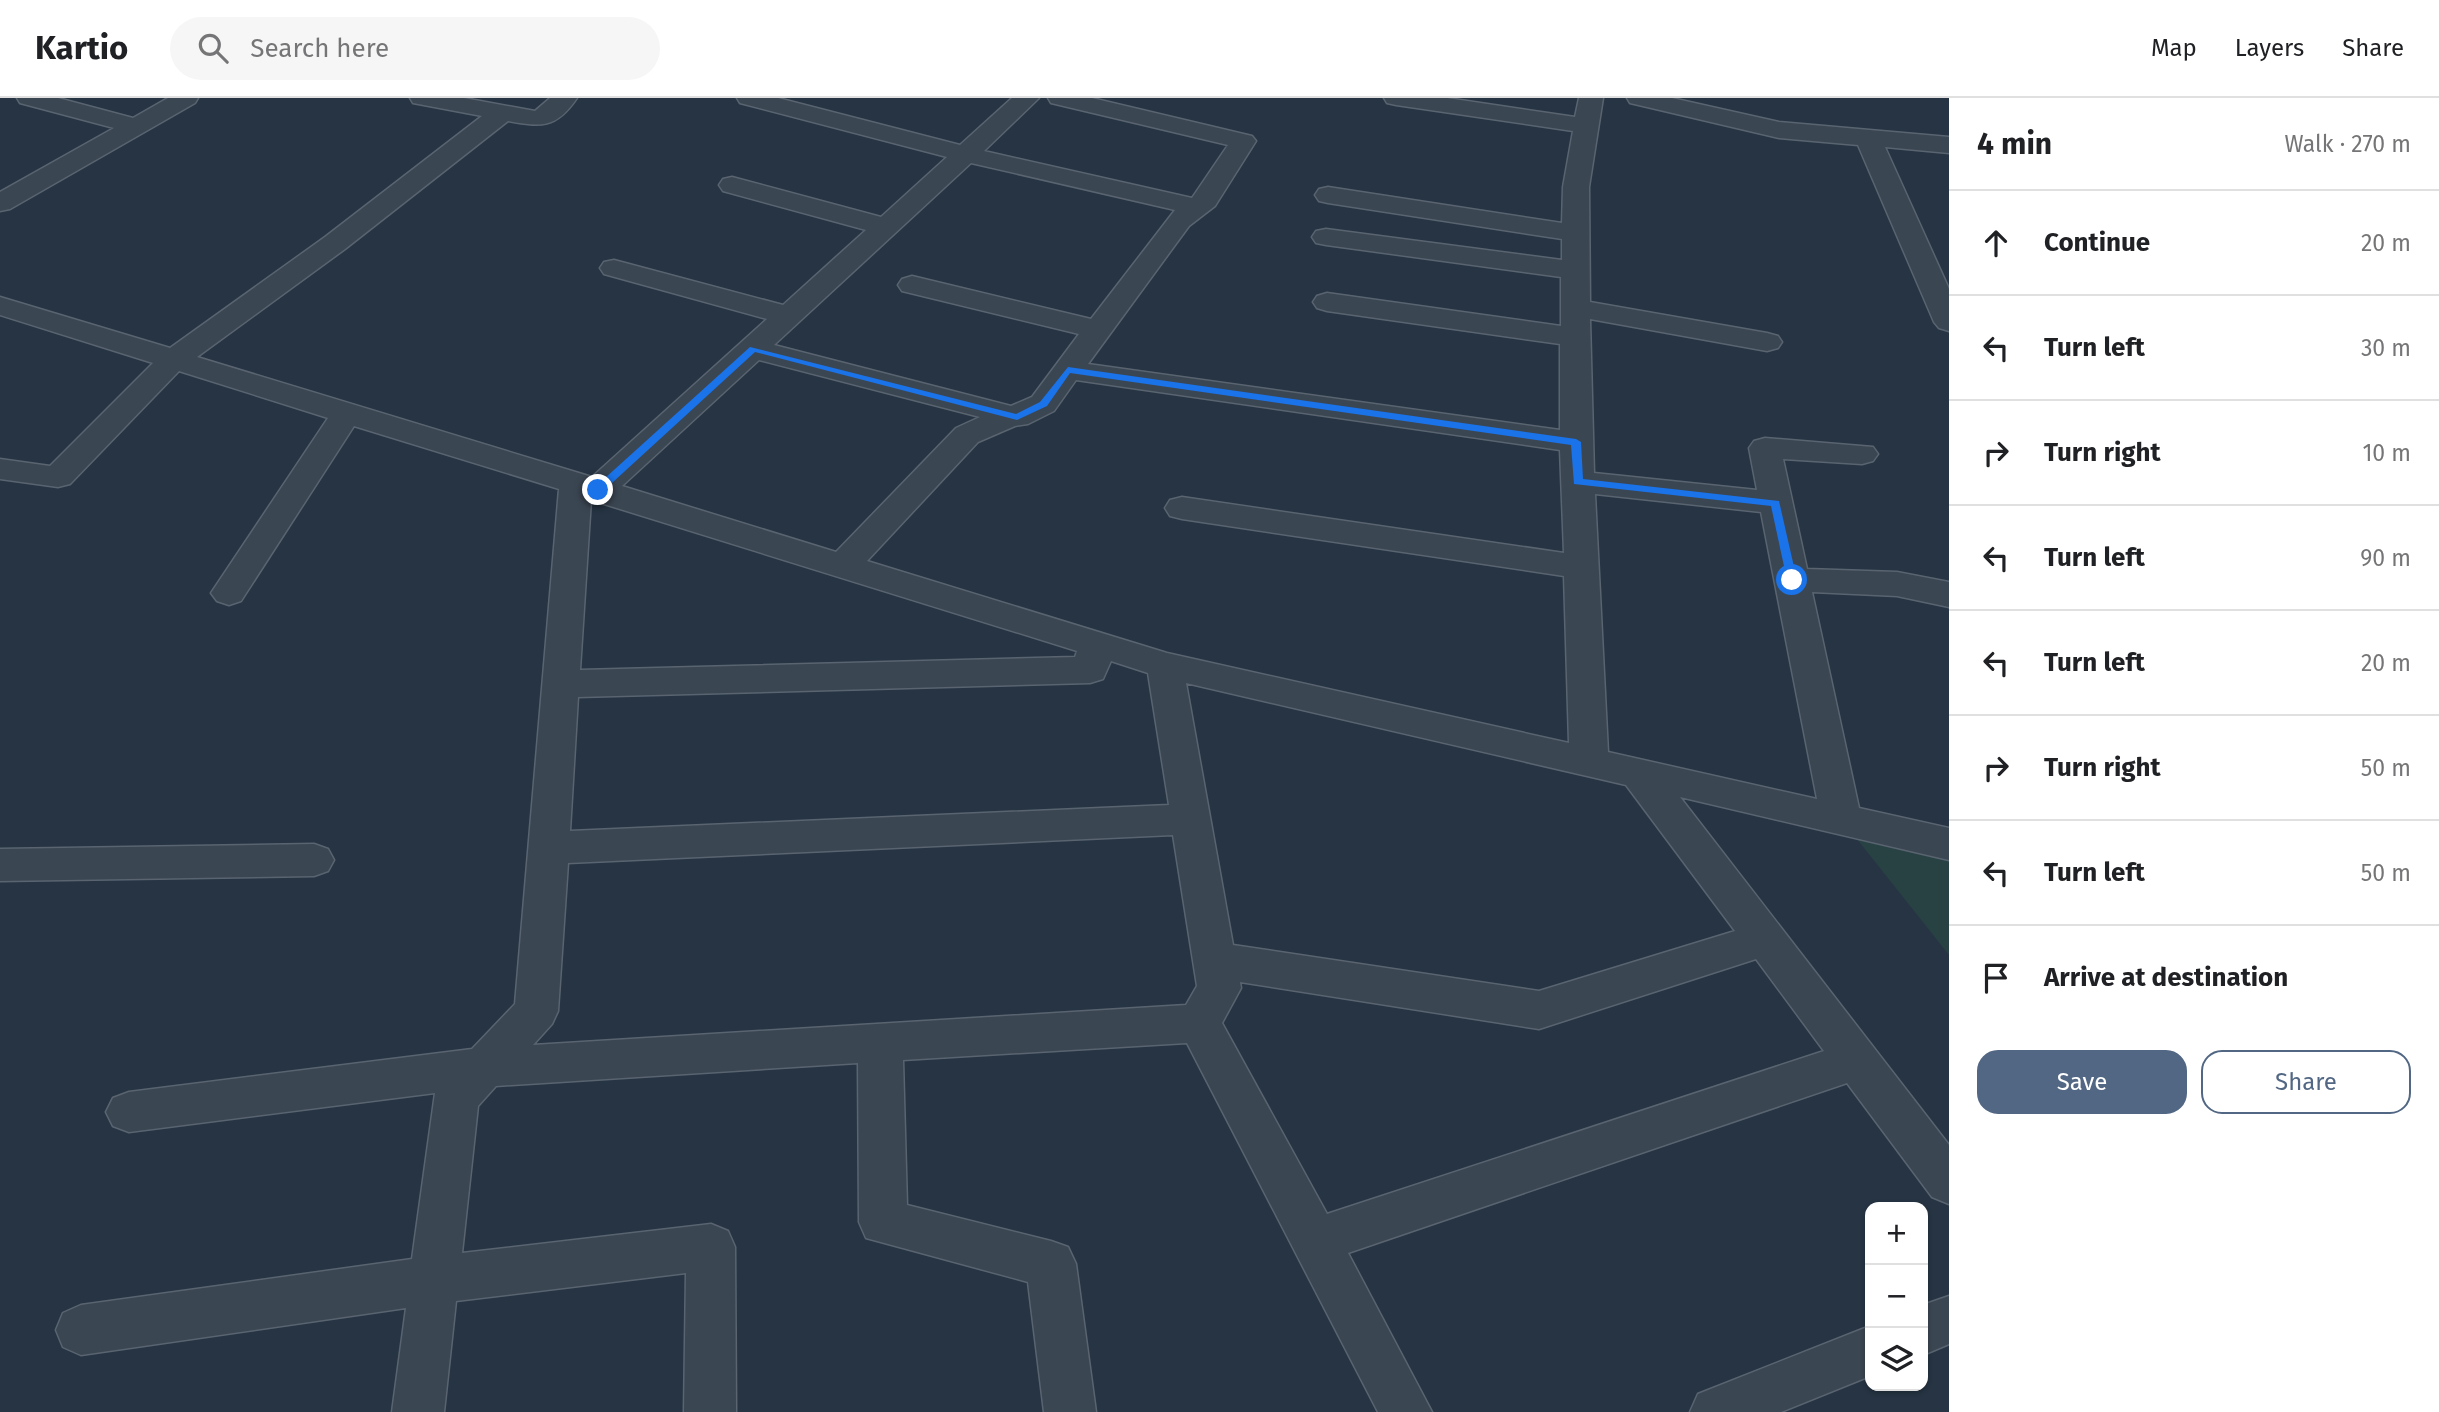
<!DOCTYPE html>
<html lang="en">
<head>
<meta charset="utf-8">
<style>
  :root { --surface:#fff; --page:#f6f6f6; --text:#202124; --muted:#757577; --line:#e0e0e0; --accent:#526784 }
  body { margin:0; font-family:"Fira Sans",sans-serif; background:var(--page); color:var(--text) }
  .controls { position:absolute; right:21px; bottom:21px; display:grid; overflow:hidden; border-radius:14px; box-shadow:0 2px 5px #0004 }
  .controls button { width:63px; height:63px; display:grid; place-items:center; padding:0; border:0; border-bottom:2px solid var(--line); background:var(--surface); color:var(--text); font:35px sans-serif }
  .stop { position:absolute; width:21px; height:21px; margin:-16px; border:5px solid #1a73e8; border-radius:50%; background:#fff }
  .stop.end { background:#1a73e8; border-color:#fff; box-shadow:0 2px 7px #0008 }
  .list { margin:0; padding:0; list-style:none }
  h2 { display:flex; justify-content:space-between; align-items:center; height:91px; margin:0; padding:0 28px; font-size:30px }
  h2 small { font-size:23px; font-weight:400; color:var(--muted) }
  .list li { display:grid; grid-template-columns:46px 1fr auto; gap:21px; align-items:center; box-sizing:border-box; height:105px; padding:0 28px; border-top:2px solid var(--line) }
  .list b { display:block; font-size:26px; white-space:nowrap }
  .list em { font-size:23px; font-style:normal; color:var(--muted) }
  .actions { display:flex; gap:14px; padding:21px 28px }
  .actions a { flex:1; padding:16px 0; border:2px solid var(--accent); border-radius:21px; text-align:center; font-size:24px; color:var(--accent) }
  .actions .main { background:var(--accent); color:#fff }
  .icon { flex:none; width:38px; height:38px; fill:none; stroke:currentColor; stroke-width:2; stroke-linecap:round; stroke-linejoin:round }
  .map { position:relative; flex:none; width:1949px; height:1314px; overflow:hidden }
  header { display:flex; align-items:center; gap:42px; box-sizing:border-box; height:98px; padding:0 35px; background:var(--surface); border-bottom:2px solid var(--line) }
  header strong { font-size:33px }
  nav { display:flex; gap:38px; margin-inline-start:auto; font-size:24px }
  .search { width:490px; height:63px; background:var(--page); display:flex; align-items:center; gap:18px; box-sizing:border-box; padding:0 24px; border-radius:38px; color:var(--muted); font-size:26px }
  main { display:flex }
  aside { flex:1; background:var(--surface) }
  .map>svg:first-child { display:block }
</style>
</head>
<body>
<header>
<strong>Kartio</strong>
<div class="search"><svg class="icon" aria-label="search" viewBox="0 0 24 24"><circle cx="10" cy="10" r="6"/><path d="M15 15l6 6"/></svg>Search here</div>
<nav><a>Map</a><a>Layers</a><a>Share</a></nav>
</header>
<main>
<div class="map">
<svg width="1949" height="1314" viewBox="0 0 1949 1314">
  <rect width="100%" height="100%" fill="#263443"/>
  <!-- green -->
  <path fill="#284244" d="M1841,721L1949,746V857Z"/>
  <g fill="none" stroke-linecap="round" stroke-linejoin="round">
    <!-- minor casing -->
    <g stroke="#596470" stroke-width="3">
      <path id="minor" d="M17,0H58L133,20L168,0H198L195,5L10,111L0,113V94L114,30L20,5Z
        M410,0H464L535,13L550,0H577C556,31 541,29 508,23L345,151L197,259L592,379L767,221L604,176L600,170L604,164L614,162L783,207L866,132L723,93L719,87L723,81L732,79L881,119L947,59L740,5L737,0H778L960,47L1012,0H1039L984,53L1192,100L1228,47L1051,5L1048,0H1092L1252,38L1256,43L1215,108L1189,128L1088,266L1560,332V246L1327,213L1317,210L1313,204L1317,198L1327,195L1561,228V179L1326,147L1316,145L1312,139L1316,133L1326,131L1562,162V141L1328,105L1319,103L1315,97L1319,91L1328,89L1562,125L1563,89L1573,33L1396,7L1387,5L1384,0H1447L1575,19L1579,0H1603L1589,89L1590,204L1767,235L1778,238L1782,244L1778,250L1767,253L1590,221L1594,375L1757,392L1749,350L1754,343L1765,340L1873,349L1878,356L1873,363L1862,366L1783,361L1807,471L1897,474L1949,484V509L1897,498L1812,494L1859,710L1949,730V762L1680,699L1949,1047V1106L1932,1099L1847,985L1348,1155L1432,1314H1378L1187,945L903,962L907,1107L1051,1143L1068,1149L1076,1166L1096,1314H1044L1028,1184L866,1140L859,1124L858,965L496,988L478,1008L462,1155L711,1126L728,1133L735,1149L736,1314H684L686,1175L456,1203L444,1314H392L406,1210L81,1257L63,1249L56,1232L63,1215L81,1207L412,1161L435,995L129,1034L113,1028L106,1014L113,1000L129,994L472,951L515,906L559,391L354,328L241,503L229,507L217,503L211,495L328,320L179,273L70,386L58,389L0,381V361L50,368L153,265L0,217V199L170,250L325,139L482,18L413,5ZM971,65L1175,112L1091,221L912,178L902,181L898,187L902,193L1079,236L1032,299L1011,308L774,247ZM759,262L980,319L956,330L836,454L622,388ZM1076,282L1560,352L1564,455L1182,399L1170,402L1165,410L1170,418L1182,421L1564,478L1569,645L1167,555L867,463L978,344L1015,328L1028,326L1054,313ZM1595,396L1761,414L1817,701L1608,654ZM591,402L1077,553L1075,559L580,572ZM1111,563L1148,575L1169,707L570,733L578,599L1090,585L1103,581ZM1186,585L1626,687L1735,833L1539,893L1233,847ZM1173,737L1197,888L1186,907L533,947L552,926L558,913L568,765ZM1756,861L1824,953L1327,1116L1222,925L1241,890L1240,884L1539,931Z
        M1627,0H1672L1779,24L1949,39V55L1885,49L1949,191V233L1939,230L1934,224L1858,47L1779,40L1630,5Z
        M314,746L328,751L334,762L328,773L314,778L0,783V751Z
        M1949,1198V1246L1923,1257V1207Z
        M1870,1228V1278L1781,1314H1690L1698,1296Z"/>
    </g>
    <!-- minor -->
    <use href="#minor" fill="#3b4653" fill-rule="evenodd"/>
  </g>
  <!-- route -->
  <path fill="#1a73e8" d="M750,249L1016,316L1040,304L1068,269L1576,341L1581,344L1583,381L1779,403L1797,482L1792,485L1787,482L1771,408L1574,386L1571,347L1070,275L1047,308L1017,322L755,254L601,395H594V390Z"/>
</svg>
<div class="controls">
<button>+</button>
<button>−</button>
<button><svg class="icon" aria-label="layers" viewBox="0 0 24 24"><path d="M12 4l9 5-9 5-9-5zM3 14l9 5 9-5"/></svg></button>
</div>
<div class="stop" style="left:1792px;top:482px"></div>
<div class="stop end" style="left:598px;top:392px"></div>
</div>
<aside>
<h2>4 min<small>Walk · 270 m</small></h2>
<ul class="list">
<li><svg class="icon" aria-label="ahead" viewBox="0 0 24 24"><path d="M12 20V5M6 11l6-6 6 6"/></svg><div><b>Continue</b></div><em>20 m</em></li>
<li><svg class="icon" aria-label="left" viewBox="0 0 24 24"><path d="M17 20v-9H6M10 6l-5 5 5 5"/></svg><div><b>Turn left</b></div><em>30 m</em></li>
<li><svg class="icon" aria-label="right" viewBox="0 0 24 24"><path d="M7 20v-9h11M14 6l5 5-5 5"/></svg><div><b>Turn right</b></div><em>10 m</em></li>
<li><svg class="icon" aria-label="left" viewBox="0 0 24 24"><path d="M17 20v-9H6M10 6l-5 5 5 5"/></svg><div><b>Turn left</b></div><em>90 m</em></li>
<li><svg class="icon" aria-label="left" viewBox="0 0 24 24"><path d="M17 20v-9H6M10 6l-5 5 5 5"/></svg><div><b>Turn left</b></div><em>20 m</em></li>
<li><svg class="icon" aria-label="right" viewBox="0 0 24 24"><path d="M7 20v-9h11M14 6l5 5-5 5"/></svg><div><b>Turn right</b></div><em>50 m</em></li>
<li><svg class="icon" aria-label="left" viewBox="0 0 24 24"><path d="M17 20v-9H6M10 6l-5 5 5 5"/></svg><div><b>Turn left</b></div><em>50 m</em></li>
<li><svg class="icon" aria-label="arrive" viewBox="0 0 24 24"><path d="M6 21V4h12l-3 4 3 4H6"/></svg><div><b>Arrive at destination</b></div></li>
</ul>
<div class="actions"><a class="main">Save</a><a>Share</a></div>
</aside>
</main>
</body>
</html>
